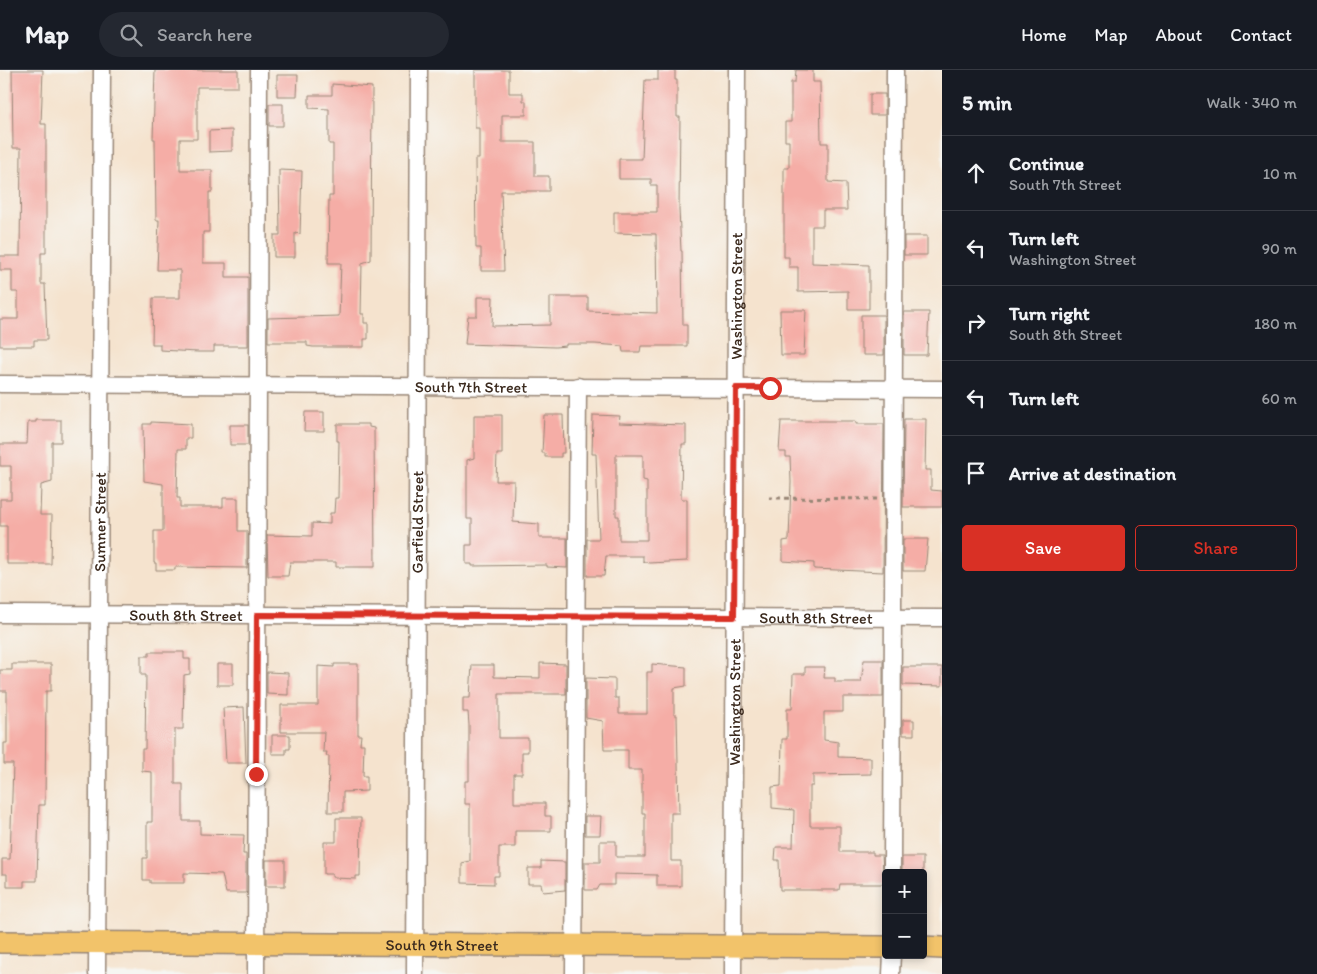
<!DOCTYPE html>
<html lang="en">
<head>
<meta charset="utf-8">
<style>
  :root { --surface:#171b24; --page:#242831; --text:#f1f3f6; --muted:#9ea1a6; --line:#363941; --accent:#d93025 }
  body { margin:0; font-family:Itim,sans-serif; background:var(--page); color:var(--text) }
  .controls { position:absolute; right:15px; bottom:15px; display:grid; overflow:hidden; border-radius:5px; box-shadow:0 2px 8px #0003 }
  .controls button { width:45px; height:45px; display:grid; place-items:center; padding:0; border:0; border-bottom:1px solid var(--line); background:var(--surface); color:var(--text); font:25px sans-serif }
  .stop { position:absolute; width:15px; height:15px; margin:-11px; border:4px solid #d93025; border-radius:50%; background:#fff }
  .stop.end { background:#d93025; border-color:#fff; box-shadow:0 1px 5px #0008 }
  .list { margin:0; padding:0; list-style:none }
  h2 { display:flex; justify-content:space-between; align-items:center; height:65px; margin:0; padding:0 20px; font-size:21px }
  h2 small { font-size:16px; font-weight:400; color:var(--muted) }
  .list li { display:grid; grid-template-columns:32px 1fr auto; gap:15px; align-items:center; box-sizing:border-box; height:75px; padding:0 20px; border-top:1px solid var(--line) }
  .list b { display:block; font-size:19px; white-space:nowrap }
  .list p { margin:0; font-size:16px; white-space:nowrap; color:var(--muted) }
  .list em { font-size:16px; font-style:normal; color:var(--muted) }
  .actions { display:flex; gap:10px; padding:15px 20px }
  .actions a { flex:1; padding:11px 0; border:1px solid var(--accent); border-radius:5px; text-align:center; font-size:18px; color:var(--accent) }
  .actions .main { background:var(--accent); color:#fff }
  .icon { flex:none; width:28px; height:28px; fill:none; stroke:currentColor; stroke-width:2; stroke-linecap:round; stroke-linejoin:round }
  .map { position:relative; flex:none; width:942px; height:904px; overflow:hidden }
  header { display:flex; align-items:center; gap:30px; box-sizing:border-box; height:70px; padding:0 25px; background:var(--surface); border-bottom:1px solid var(--line) }
  header strong { font-size:24px }
  nav { display:flex; gap:28px; margin-inline-start:auto; font-size:18px }
  .search { width:350px; height:45px; background:var(--page); display:flex; align-items:center; gap:12px; box-sizing:border-box; padding:0 18px; border-radius:28px; color:var(--muted); font-size:19px }
  main { display:flex }
  aside { flex:1; background:var(--surface) }
  .map>svg:first-child { display:block }
</style>
</head>
<body>
<header>
<strong>Map</strong>
<div class="search"><svg class="icon" aria-label="search" viewBox="0 0 24 24"><circle cx="10" cy="10" r="6"/><path d="M15 15l6 6"/></svg>Search here</div>
<nav><a>Home</a><a>Map</a><a>About</a><a>Contact</a></nav>
</header>
<main>
<div class="map">
<svg width="942" height="904" viewBox="0 0 942 904">
  <rect width="100%" height="100%" fill="#f6f6f2"/>
  <filter id="ink" filterUnits="userSpaceOnUse"><feTurbulence type="fractalNoise" baseFrequency=".02" numOctaves="2"/><feDisplacementMap in="SourceGraphic" scale="10" xChannelSelector="R" yChannelSelector="G"/><feConvolveMatrix kernelMatrix="1 2 1 2 8 2 1 2 1" color-interpolation-filters="sRGB"/></filter>
  <filter id="wash" filterUnits="userSpaceOnUse"><feTurbulence type="fractalNoise" baseFrequency=".0096" numOctaves="4" result="noise"/><feDisplacementMap in="SourceGraphic" scale="20" xChannelSelector="R" yChannelSelector="G"/><feGaussianBlur stdDeviation="1.12" result="paint"/><feColorMatrix in="noise" values="0 0 0 0 0 0 0 0 0 0 0 0 0 0 0 0 0 1.4 0 .05"/><feComposite in="paint" operator="in"/></filter>
  <g filter="url(#wash)">
    <rect width="100%" height="100%" fill="#f5e3ce"/>
    <g id="blocks">
      <!-- building -->
      <path fill="#f5ada6" fill-rule="evenodd" d="M12,0H43L41,54H46V183H41V214H45L47,270H34V276H0V249H18V222H12V200H0V186H20L21,78H13Z
        M155,0H238V17H197V69H180V100H212V122H209V162H203V193H226V207H248V276H214V282H198L160,280V274H152L153,228H180V200H157L159,150H156L155,69H153Z
        M475,0H509V23H523V31H526V45H502V72H535V106H549V121H501L504,201H481V178H476L475,89H479V58H475Z
        M658,0H675V10H677V47H680L679,139L681,181H682L683,255H687V276H641L640,282H623L622,276L595,274H566V276L555,277L465,274L468,246H477V227H493L492,256L550,255V227H588V241L657,243L656,164L614,163V142H657V115H651V109H619V89H642L645,10H658Z
        M796,0H813V12H820L821,73H828V112L846,113L847,140H823V156H812V193L869,195V239H848V221L798,222V197H789V187H784V98H789V71H785V52H791V12H795Z
        M277,5H298L297,26H277Z
        M332,14L372,17L371,190L362,193L361,244H364V253H368V269H364V277H313L307,276V272H268V248L339,246L341,193H328L329,126H333V74H329V39L309,38V25H332Z
        M870,24H885V45H870Z
        M269,34H283V56H269Z
        M232,60V81L209,82V61Z
        M279,100L302,101L300,164L295,163V187H274V165H280Z
        M904,166H927V185H904Z
        M780,240H806L804,285H781Z
        M904,242H929L927,285H904Z
        M861,245H884V285H863V279H861Z
        M305,342H324V361H304Z
        M474,345H502V384H497L496,411H514L513,452L539,454V468H567V498L547,497V495L472,496V494H466V475H472V449H467V390L474,388Z
        M544,345H563L564,383H561V387H545V383H542Z
        M593,345L620,346L619,353L686,355V374H682L681,429H687V491L649,493L643,491V486H606L604,506H587V469H599L596,384H592ZM616,385H643V410L647,411V470H619V446H616Z
        M904,349H926L925,400H931V420L942,421V437H903Z
        M36,350H61V372H52V412L41,415L40,445H52L51,494H7V456H0V429H11V396H0V374H27L28,352H36Z
        M781,351H856V354H884L883,502L814,499V493L783,491V471L789,470L791,412L790,387H786V382H779Z
        M151,352L191,354V368H186V379H178L177,428H180V437H223V428H238V461H247V498L175,497V500H156V493H154V461H163V414L144,411L143,354H151Z
        M337,354H369V357L374,358L375,497H336V492H290L288,506H268L267,465L312,466V453L330,454V443H334L335,428H338L339,371H337Z
        M230,355H248V375H230Z
        M903,469H928L925,501H903Z
        M149,582H184V589H190V604L184,605L183,659H175V714H183V751H200V764L244,765L243,784H246V823H226L222,804L184,803V813H150V810H143V788H147V752H152V702L142,701V679H145L146,605H141V586H149Z
        M864,590H883V627H843V642H824V670L838,672V687L871,688V704L813,705V716H810V756H840V782H873V785H882L884,814H840L839,820H780L779,790H775L776,777H793L794,740L772,738V717L781,716L782,669H787V639H792L793,604H805V597H825L824,608H835V612H861Z
        M540,593L566,594V624H499V668H528V682H522V704H514V733H545V746H551V761H515V777H499V806H494V814L462,813V793L470,791V734H465V711H469V655L468,642H463V628H470L472,595H494V607L540,608Z
        M12,594H51V621H46L45,735H39L37,811H24V817H7V804H2V789H10L13,694H4V673H7V621H0V600H12Z
        M217,594H233V615H217Z
        M334,594H358V665H361L360,674H364L363,706H367V721L343,722V742H328L329,686H326L327,682H323L324,662H281V635H318V596L334,597Z
        M652,594L686,597V616L674,618V645H677L679,743H671V791H681V816H657V805L614,804V815H600L597,820H585V792H600V771H616V787H645V743H642V700H628V680H604L603,651L586,648V608L615,609V628H619V644H647V602H652Z
        M903,597H942V616L903,615Z
        M267,602L288,603V625L267,624Z
        M244,637L246,693H226L223,638Z
        M903,650H914V665H903Z
        M272,665H290V679H286V684H272Z
        M585,746H601L600,765H585Z
        M336,748H361L360,806H356V809L335,808L332,807V804H324V772H336Z
        M902,787H923V803H902Z
        M266,790H285V816H266Z
        M541,791L565,792V820L543,822L541,814H528V798H541Z"/>
    </g>
  </g>
  <g filter="url(#ink)">
    <use href="#blocks" fill-opacity="0" stroke="#988676" stroke-width="1"/>
    <g fill="none" stroke-linecap="round" stroke-linejoin="round">
      <!-- minor casing -->
      <g stroke="#988676" stroke-width="19">
        <g id="minor">
          <path id="s1" d="M0,314L942,319"/>
          <path id="s2" d="M0,544L942,548"/>
          <path d="M892,803L895,0"/>
          <path id="s3" d="M97,904L102,0"/>
          <path d="M256,904L259,0"/>
          <path id="s4" d="M415,904L419,0"/>
          <path d="M574,904L578,316"/>
          <path id="s5" d="M733,904L737,0"/>
          <path d="M891,904L892,885"/>
        </g>
      </g>
      <!-- major casing -->
      <g stroke="#988676" stroke-width="24">
        <g id="major">
          <path id="s6" d="M0,872L886,877"/>
          <path d="M923,877L942,878"/>
        </g>
      </g>
      <!-- path -->
      <path stroke="#988676" stroke-width="3" stroke-dasharray="4 4" stroke-linecap="butt" d="M769,428L878,429"/>
      <!-- minor -->
      <use href="#minor" stroke="#fff" stroke-width="16"/>
      <!-- major -->
      <use href="#major" stroke="#f2c36a" stroke-width="21"/>
    </g>
  </g>
  <g fill="none" stroke-linecap="round" stroke-linejoin="round" filter="url(#ink)">
    <!-- route -->
    <path stroke="#d93025" stroke-width="6" d="M256,704L257,545L734,547L736,318H770"/>
  </g>
  <g text-anchor="middle" dominant-baseline="central" stroke-width="4.5" stroke-linejoin="round" paint-order="stroke">
    <!-- street labels -->
    <g font-size="16" fill="#3b2a1e" stroke="#f6f6f2">
      <text stroke="none"><textPath href="#s5" startOffset="678">Washington Street</textPath></text>
      <text stroke="none"><textPath href="#s1" startOffset="471">South 7th Street</textPath></text>
      <text stroke="none"><textPath href="#s3" startOffset="452">Sumner Street</textPath></text>
      <text stroke="none"><textPath href="#s4" startOffset="452">Garfield Street</textPath></text>
      <text stroke="none"><textPath href="#s2" startOffset="186">South 8th Street</textPath></text>
      <text stroke="none"><textPath href="#s2" startOffset="816">South 8th Street</textPath></text>
      <text stroke="none"><textPath href="#s5" startOffset="272">Washington Street</textPath></text>
      <text stroke="none"><textPath href="#s6" startOffset="442">South 9th Street</textPath></text>
    </g>
  </g>
</svg>
<div class="controls">
<button>+</button>
<button>−</button>
</div>
<div class="stop" style="left:770px;top:318px"></div>
<div class="stop end" style="left:256px;top:704px"></div>
</div>
<aside>
<h2>5 min<small>Walk · 340 m</small></h2>
<ul class="list">
<li><svg class="icon" aria-label="ahead" viewBox="0 0 24 24"><path d="M12 20V5M6 11l6-6 6 6"/></svg><div><b>Continue</b><p>South 7th Street</p></div><em>10 m</em></li>
<li><svg class="icon" aria-label="left" viewBox="0 0 24 24"><path d="M17 20v-9H6M10 6l-5 5 5 5"/></svg><div><b>Turn left</b><p>Washington Street</p></div><em>90 m</em></li>
<li><svg class="icon" aria-label="right" viewBox="0 0 24 24"><path d="M7 20v-9h11M14 6l5 5-5 5"/></svg><div><b>Turn right</b><p>South 8th Street</p></div><em>180 m</em></li>
<li><svg class="icon" aria-label="left" viewBox="0 0 24 24"><path d="M17 20v-9H6M10 6l-5 5 5 5"/></svg><div><b>Turn left</b></div><em>60 m</em></li>
<li><svg class="icon" aria-label="arrive" viewBox="0 0 24 24"><path d="M6 21V4h12l-3 4 3 4H6"/></svg><div><b>Arrive at destination</b></div></li>
</ul>
<div class="actions"><a class="main">Save</a><a>Share</a></div>
</aside>
</main>
</body>
</html>
